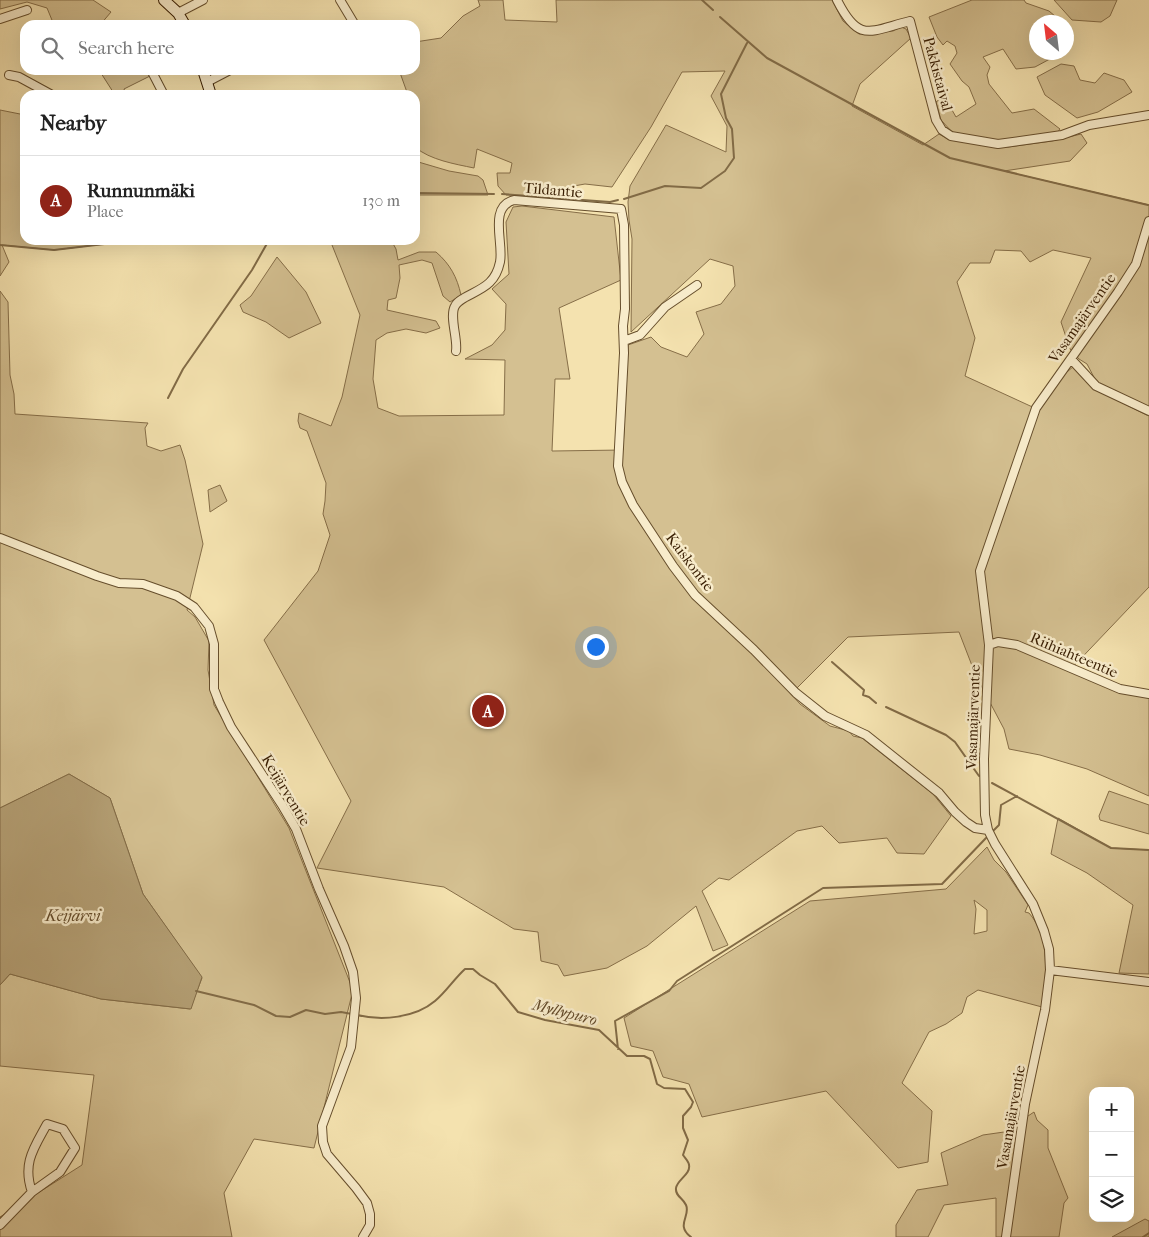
<!DOCTYPE html>
<html lang="en">
<head>
<meta charset="utf-8">
<style>
  :root { --surface:#fff; --page:#f2f2f2; --text:#222; --muted:#767676; --line:#e0e0e0; --accent:#8f2418 }
  body { margin:0; font-family:"IM FELL French Canon",serif; background:var(--page); color:var(--text) }
  .controls { position:absolute; right:15px; bottom:15px; display:grid; overflow:hidden; border-radius:10px; box-shadow:0 5px 20px #0002 }
  .controls button { width:45px; height:45px; display:grid; place-items:center; padding:0; border:0; border-bottom:1px solid var(--line); background:var(--surface); color:var(--text); font:25px sans-serif }
  .compass { position:absolute; left:1029px; top:15px; width:45px; height:45px; border-radius:50%; background:var(--surface); box-shadow:0 5px 20px #0002; rotate:332deg }
  .you { position:absolute; left:595px; top:646px; width:18px; height:18px; margin:-12px; border:4px solid #fff; border-radius:50%; background:#1a73e8; box-shadow:0 0 0 8px #1a73e833 }
  .badge { display:grid; place-items:center; width:32px; height:32px; border-radius:50%; background:var(--accent); color:#fff; font-size:16px; font-weight:700 }
  .pin { position:absolute; translate:-50% -50%; border:2px solid #fff; box-shadow:0 1px 5px #0006 }
  .list { margin:0; padding:0; list-style:none }
  h2 { display:flex; justify-content:space-between; align-items:center; height:65px; margin:0; padding:0 20px; font-size:21px }
  h2 small { font-size:16px; font-weight:400; color:var(--muted) }
  .list li { display:grid; grid-template-columns:32px 1fr auto; gap:15px; align-items:center; box-sizing:border-box; height:90px; padding:0 20px; border-top:1px solid var(--line) }
  .list b { display:block; font-size:19px; white-space:nowrap }
  .list p { margin:0; font-size:16px; white-space:nowrap; color:var(--muted) }
  .list em { font-size:16px; font-style:normal; color:var(--muted) }
  .icon { flex:none; width:28px; height:28px; fill:none; stroke:currentColor; stroke-width:2; stroke-linecap:round; stroke-linejoin:round }
  .map { position:relative; flex:none; width:1149px; height:1237px; overflow:hidden }
  .search { position:absolute; background:var(--surface); box-shadow:0 5px 20px #0002; left:20px; top:20px; width:400px; height:55px; display:flex; align-items:center; gap:12px; box-sizing:border-box; padding:0 18px; border-radius:15px; color:var(--muted); font-size:19px }
  .panel { position:absolute; background:var(--surface); box-shadow:0 5px 20px #0002; left:20px; top:90px; width:400px; height:155px; border-radius:15px }
  .map>svg:first-child { display:block }
</style>
</head>
<body>
<div class="map">
<svg width="1149" height="1237" viewBox="0 0 1149 1237">
  <rect width="100%" height="100%" fill="#f4e2af"/>
  <filter id="stains"><feTurbulence type="fractalNoise" baseFrequency=".004" numOctaves="4"/><feColorMatrix values="0 0 0 0 .2 0 0 0 0 .09 0 0 0 0 .02 0 0 0 .5 -.17"/></filter>
  <radialGradient id="worn" r=".72"><stop offset=".6" stop-color="#630" stop-opacity="0"/><stop offset="1" stop-color="#630" stop-opacity=".3"/></radialGradient>
  <!-- green -->
  <path fill="#d4c091" stroke="#866e48" fill-rule="evenodd" d="M0,0H93L111,12L100,25H54L47,8L27,2L0,9Z
    M478,0H503L505,20L557,22L556,0H832L843,21L859,34L893,31L901,27L906,29L911,38L860,84L852,106L923,145L939,134L948,139L1008,147L1052,141L1081,134L1087,143L1070,161L1004,171L1149,205V407L1107,389L1096,381L1087,364L1079,359L1070,349L1061,322L1091,258L1053,250L1030,262L1021,251L995,250L990,263H970L957,282L975,338L965,376L1039,410L1061,377L1074,366L1100,392L1149,416V587L1069,671L1119,692L1149,698V796L1087,769L1040,755L1009,749L1004,729L976,676L959,632L848,637L791,694L800,704L830,726L849,731L853,736L862,738L933,794L951,816L924,854L897,853L887,838L839,843L822,826L797,831L729,880L719,878L702,891L728,945L713,951L696,906L647,946L607,968L564,976L558,965L541,961L538,932L514,929L444,887L317,868L351,801L264,640L318,571L330,535L323,514L325,501L326,483L307,431L300,428L298,421L299,413L331,426L342,397L360,315L330,240H391L396,249L398,260L419,252H436C450,264 457,277 461,295L450,302L443,296L432,263L422,260L399,265L400,278L396,298L388,300L387,310L436,321L440,328L426,333L406,329L387,333L376,340L373,379L378,408L399,416L504,415L505,360L465,359L492,345L505,330L506,304L492,289L509,274L506,222L513,207L522,206L614,217L621,280L559,308L570,379H555L552,451L623,450L628,345L651,337L661,347L687,357L704,334L696,312L721,304L735,286L733,266L710,259L631,332L632,239L629,220L628,202L630,186L666,125L726,152L727,126L711,96L725,71L682,72L651,127L612,187L585,184L557,189L543,196L506,195L498,186L497,173H510L512,163L477,149L474,168C455,164 430,160 415,147V124L418,123L415,113V95H408L399,70H415V42L441,38L463,16L480,6Z
    M972,0H1024L1026,3L1049,11L1062,22H1036V52L1061,53L1035,67L1016,69L1003,49L983,57L990,67L987,75L989,84L1012,113L1034,109L1060,129L1057,133L999,142L969,137L952,132L941,120L936,102L944,96L956,117L976,104L969,87L962,81L950,64L957,53L955,46L947,41L943,45L937,37L929,17Z
    M1054,0H1117L1110,16L1101,22L1072,20Z
    M1061,64L1074,66L1080,80L1095,83L1104,73L1124,80L1132,92L1098,112L1077,118L1045,95L1037,77Z
    M99,70H146L150,76L124,89L126,95H115Z
    M0,110L25,115V151L21,178H25V240H138L54,250L2,245L9,262L0,276Z
    M415,161L449,171L478,176L483,180L488,195H415Z
    M277,257L306,292L321,323L289,338L266,322L243,312L240,305L251,296Z
    M0,291L8,302L10,375L14,394L15,414L148,423L145,428L147,446L161,451L180,445L185,460L203,544L187,610L195,617L209,641L208,670L214,705L289,828L353,990L314,1148L254,1139L224,1193L232,1237H0V1217L82,1165L94,1075L0,1066V985L10,974L101,999L190,1009L202,978L143,894L110,798L69,774L0,808Z
    M220,485L227,501L210,512L208,490Z
    M1109,791L1149,805V834L1100,820L1099,816Z
    M1058,818L1111,848L1149,850V974L1119,973L1133,905L1087,873L1051,854Z
    M987,847L994,860L1006,872L1028,905L1025,912L1029,913C1051,938 1046,976 1042,1007L978,990L967,997L962,1013L946,1024L929,1032L902,1083L932,1111L928,1162L898,1168L826,1091L702,1117L689,1084L663,1077L653,1051L631,1046L624,1018L810,901L946,889ZM974,900L987,910V931L974,934L976,909Z
    M1034,1112L1037,1120L1048,1130V1148L1068,1198L1064,1203L1059,1237H996V1198L944,1205L928,1237H896V1225L917,1190L948,1185L941,1153L983,1135L1004,1132Z
    M1145,1219L1149,1221V1237H1112Z"/>
  <!-- water -->
  <path fill="#b49f74" stroke="#826b46" d="M69,774L110,798L143,894L202,977L191,1009L101,999L10,974L0,985V808Z"/>
  <g fill="none" stroke-linecap="round" stroke-linejoin="round">
    <!-- stream -->
    <path stroke="#826b46" stroke-width="2" d="M702,0L713,10
      M720,17L767,58L950,158L1148,205
      M415,193L494,194
      M502,194L610,202L618,200
      M624,199L665,186L701,188L725,171L734,158L732,129L726,118L721,94L747,43
      M0,245L54,250L138,240
      M168,398L183,369L252,270L269,240
      M832,662L864,690L863,695L869,697L876,703
      M886,707L946,735L955,742L979,776
      M992,783L1111,848L1149,850
      M993,831L999,825L1001,805L1017,796
      M196,991L254,1005L276,1016L290,1017L306,1010L325,1014L341,1012L352,1014
      M357,1015C382,1021 415,1018 435,1001C446,992 454,979 465,969H473L480,975L495,984L518,1012L545,1020L599,1030L627,1056H644L650,1059L657,1084L664,1088L685,1089L693,1102L691,1107L683,1116V1128L688,1140L683,1155C685,1158 689,1162 689,1165C691,1174 677,1180 676,1188C675,1196 683,1198 686,1205C691,1216 675,1225 691,1237
      M618,1049L615,1021L669,991L677,981L823,888L942,884L986,838
      M1143,1237L1149,1233"/>
    <!-- street casing -->
    <g stroke="#664e2c" stroke-width="10">
      <path id="street" d="M340,0L355,25
        M837,0C859,44 870,31 910,21L936,120L942,130L951,136L998,144L1062,135L1089,125L1149,115
        M178,13L203,0
        M0,19L27,10
        M151,70L164,95
        M9,75L19,77L52,95
        M207,82L230,70
        M624,341L640,335L665,307L697,285
        M456,351C458,339 449,316 455,306C457,302 461,300 464,298C482,288 495,285 500,262C504,243 488,207 514,200L621,209L624,225L625,309L623,326L624,353L618,466L622,482L633,505L673,566L695,595L754,650L796,693L825,716L866,735L939,793L955,812L966,822L975,828L988,830
        M1071,359L1096,386L1149,411
        M0,538L97,576L119,583L143,584L177,596L194,607L209,626L214,644V689L219,702L231,727L282,805L296,829L319,889L344,946L353,972L356,998L351,1047L322,1126L323,1142L327,1154L356,1188L367,1203L370,1214V1225L363,1237
        M989,645L998,642L1017,645L1120,689L1149,694
        M1050,970L1149,982
        M0,1225L32,1192L60,1172L75,1148L63,1129L47,1124C34,1148 22,1163 32,1192
        M1006,1237L1025,1104L1045,1010L1050,970L1049,949L1044,931L1033,904L995,844L988,830L985,815L984,759L989,645L980,571L1036,408L1118,292L1136,264L1149,221"/>
    </g>
    <!-- secondary casing -->
    <g stroke="#371c00" stroke-width="12">
      <path id="secondary" d="M164,0L178,13L185,25
        M203,70L211,95"/>
    </g>
    <!-- street -->
    <use href="#street" stroke="#f8eccb" stroke-width="8"/>
    <!-- secondary -->
    <use href="#secondary" stroke="#f8eccb" stroke-width="10"/>
  </g>
  <g text-anchor="middle" dominant-baseline="central" stroke-width="5" stroke-linejoin="round" paint-order="stroke">
    <!-- street labels -->
    <g font-size="15" fill="#371c00" stroke="#f8eccb">
      <text transform="translate(938 74) rotate(75)">Pakkistaival</text>
      <text transform="translate(553 190) rotate(5)">Tildantie</text>
      <text transform="translate(1082 318) rotate(-55)">Vasamajärventie</text>
      <text transform="translate(690 562) rotate(53)">Kaiskontie</text>
      <text transform="translate(1074 655) rotate(23)">Riihiahteentie</text>
      <text transform="translate(973 717) rotate(-88)">Vasamajärventie</text>
      <text transform="translate(286 790) rotate(59)">Keijärventie</text>
      <text transform="translate(1011 1117) rotate(-80)">Vasamajärventie</text>
    </g>
    <!-- water labels -->
    <g font-size="16" font-style="italic" fill="#634a29" stroke="#f8eccb">
      <text x="73" y="915">Keijärvi</text>
      <text transform="translate(565 1012) rotate(14)">Myllypuro</text>
    </g>
  </g>
  <rect width="100%" height="100%" filter="url(#stains)"/>
  <rect width="100%" height="100%" fill="url(#worn)"/>
</svg>
<div class="controls">
<button>+</button>
<button>−</button>
<button><svg class="icon" aria-label="layers" viewBox="0 0 24 24"><path d="M12 4l9 5-9 5-9-5zM3 14l9 5 9-5"/></svg></button>
</div>
<svg class="compass" viewBox="-18 -18 36 36"><path d="M0-13l5 13h-10z" fill="#e53935"/><path d="M0 13l5-13h-10z" fill="#767676"/></svg>
<div class="you"></div>
<div class="pin badge" style="left:488px;top:711px">A</div>
<div class="search"><svg class="icon" aria-label="search" viewBox="0 0 24 24"><circle cx="10" cy="10" r="6"/><path d="M15 15l6 6"/></svg>Search here</div>
<section class="panel">
<h2>Nearby<small></small></h2>
<ul class="list">
<li><span class="badge">A</span><div><b>Runnunmäki</b><p>Place</p></div><em>130 m</em></li>
</ul>
</section>
</div>
</body>
</html>
